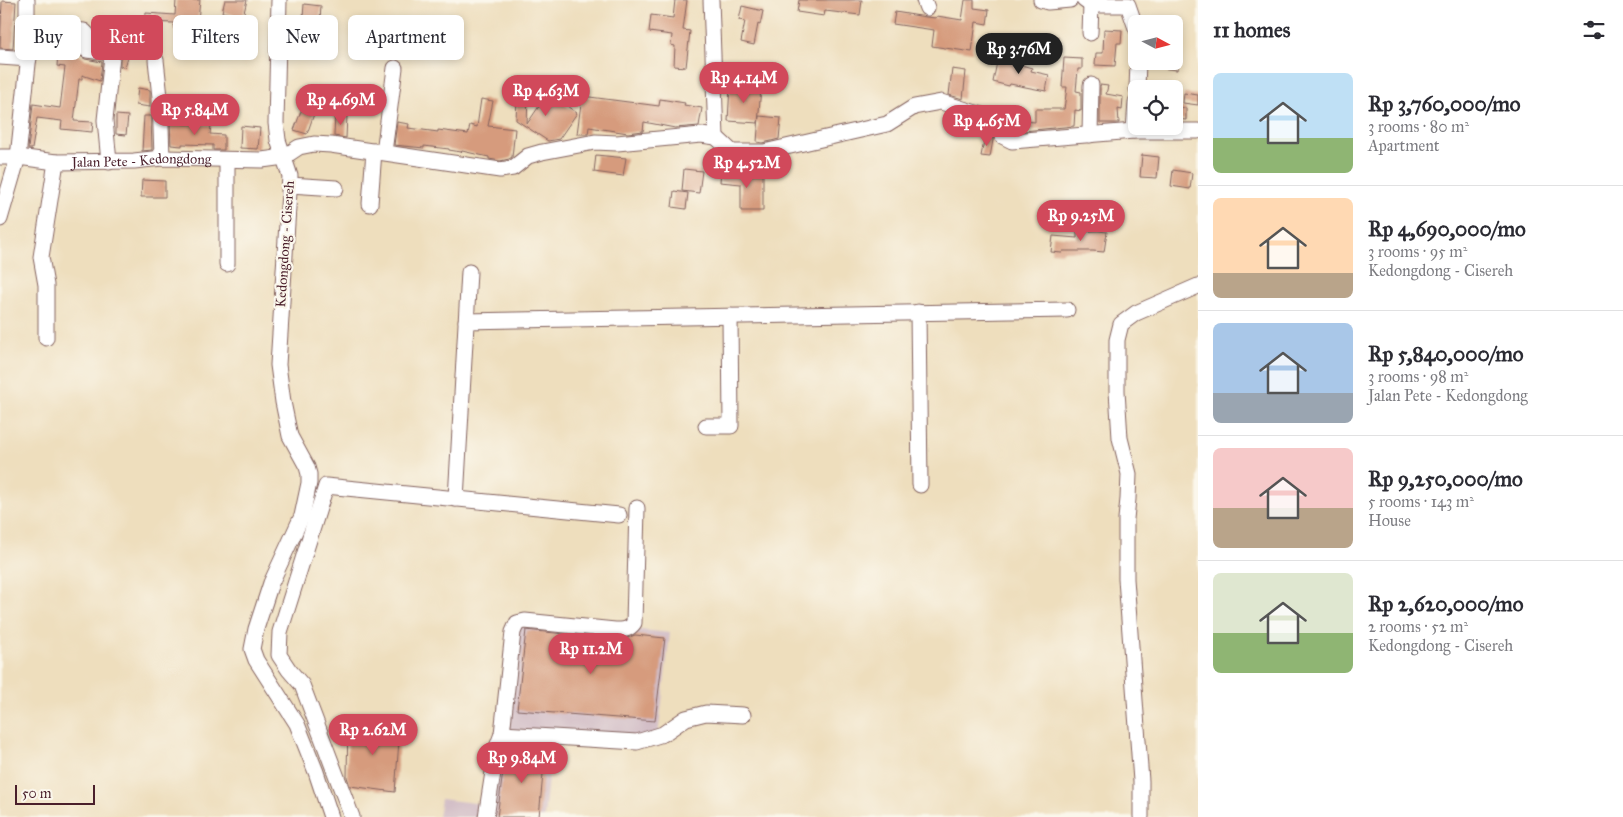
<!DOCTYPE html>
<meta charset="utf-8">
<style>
:root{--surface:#fff;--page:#f7f7f7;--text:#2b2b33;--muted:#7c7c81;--line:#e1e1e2;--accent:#d1495b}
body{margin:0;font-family:"IM FELL Great Primer",serif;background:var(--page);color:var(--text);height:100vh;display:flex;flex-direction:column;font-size:19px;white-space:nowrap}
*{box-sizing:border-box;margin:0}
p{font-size:16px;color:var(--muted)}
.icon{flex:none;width:28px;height:28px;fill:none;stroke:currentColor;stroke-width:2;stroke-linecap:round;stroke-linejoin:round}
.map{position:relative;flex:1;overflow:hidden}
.panel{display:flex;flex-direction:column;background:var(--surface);width:425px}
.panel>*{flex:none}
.top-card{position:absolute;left:15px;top:15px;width:475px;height:45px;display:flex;gap:10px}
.needle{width:32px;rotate:97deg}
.controls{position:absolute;left:1128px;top:15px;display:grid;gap:10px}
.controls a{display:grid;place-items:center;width:55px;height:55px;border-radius:8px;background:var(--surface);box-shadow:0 2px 8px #0003;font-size:25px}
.scale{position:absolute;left:15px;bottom:12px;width:80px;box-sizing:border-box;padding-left:5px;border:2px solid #4a1f2b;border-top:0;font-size:14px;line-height:18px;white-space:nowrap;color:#4a1f2b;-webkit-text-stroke:4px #fbf7ec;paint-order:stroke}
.price{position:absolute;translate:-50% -42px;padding:0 11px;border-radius:18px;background:var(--accent);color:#fff;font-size:16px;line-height:32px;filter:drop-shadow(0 1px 2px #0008)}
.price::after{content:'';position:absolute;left:50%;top:30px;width:15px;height:11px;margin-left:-8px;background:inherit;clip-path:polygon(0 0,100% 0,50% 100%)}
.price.selected{background:#222;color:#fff}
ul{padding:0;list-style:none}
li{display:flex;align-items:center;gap:15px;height:125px;padding:0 15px}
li+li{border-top:1px solid var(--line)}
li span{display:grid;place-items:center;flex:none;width:140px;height:100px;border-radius:8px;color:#555}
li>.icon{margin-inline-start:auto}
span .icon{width:60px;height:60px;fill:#fffc;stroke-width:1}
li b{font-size:21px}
h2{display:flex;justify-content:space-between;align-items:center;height:60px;padding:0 15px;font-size:21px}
.chip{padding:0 18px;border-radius:8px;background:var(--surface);box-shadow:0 2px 8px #0003;font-size:18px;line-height:45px}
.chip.selected{background:var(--accent);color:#fff}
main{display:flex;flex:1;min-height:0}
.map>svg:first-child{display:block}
.industrial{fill:#d2bdc6}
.building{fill:#d69b7d}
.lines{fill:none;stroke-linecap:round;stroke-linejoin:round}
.minor-casing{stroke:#83625e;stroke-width:17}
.minor{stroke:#fff;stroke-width:15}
.labels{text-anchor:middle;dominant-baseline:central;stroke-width:4.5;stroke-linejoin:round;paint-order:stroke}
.street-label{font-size:14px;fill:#4a1f2b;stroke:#fbf7ec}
</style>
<main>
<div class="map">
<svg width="1198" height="817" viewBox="0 0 1198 817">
<rect width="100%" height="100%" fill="#fbf7ec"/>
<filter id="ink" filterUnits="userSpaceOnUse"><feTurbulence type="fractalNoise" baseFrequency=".02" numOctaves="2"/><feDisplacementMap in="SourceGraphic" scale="10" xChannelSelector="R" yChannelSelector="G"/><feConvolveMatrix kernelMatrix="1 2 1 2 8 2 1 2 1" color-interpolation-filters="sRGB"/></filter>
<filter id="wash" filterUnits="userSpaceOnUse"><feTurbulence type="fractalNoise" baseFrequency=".0096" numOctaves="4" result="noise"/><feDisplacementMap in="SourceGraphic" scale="20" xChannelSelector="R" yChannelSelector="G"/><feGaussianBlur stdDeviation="1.12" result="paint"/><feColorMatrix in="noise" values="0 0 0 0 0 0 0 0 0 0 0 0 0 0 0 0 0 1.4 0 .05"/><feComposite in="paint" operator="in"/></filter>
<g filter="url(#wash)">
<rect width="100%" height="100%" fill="#eedebd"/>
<path class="industrial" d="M512,616L670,633L657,745L552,740L544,817H438L441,799L483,804L497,732Z"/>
<g id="blocks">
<path class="building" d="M176,0H200L197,31L174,29V23L145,22L146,13L175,15Z
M225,0H247L243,17L222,12Z
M675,0H687L683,30L690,31L686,67L674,66L675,46L671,45L672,35L649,32L651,15L673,18Z
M799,0H862L860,15L825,11L824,16L797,12Z
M965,0H974V8L989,10L987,24L976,22L972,52L932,46L934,30L893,24L895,12L926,17L936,18L937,16L962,20Z
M2,1L16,2L13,49L0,48Z
M304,4L321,6L320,20L303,18Z
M742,6L763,11L760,25L758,24L754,45L741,42L745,21L739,20Z
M1104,29L1122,30L1121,43H1117L1115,66L1095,65L1096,53H1103Z
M1046,37H1058L1054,56H1046Z
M59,40L71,41L69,54L79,55L85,59L102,62L100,81L82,75V79H79L74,121L93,122L92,132L61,129L62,121L37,118L32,149H28L33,104L60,108L65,67L57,66Z
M120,46L130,49L125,68L120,66Z
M998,57L1015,61L1014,63L1032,68L1031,71L1049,75L1046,91L1010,84L1009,86L993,82Z
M1064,58L1082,59V69H1078L1076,91L1081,92V111L1075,110L1074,126L1023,131L1024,121L1035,122V109H1064L1067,87H1062Z
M1151,61H1178L1177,70L1151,67Z
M952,69L966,71L963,99L949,95Z
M1100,85L1108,86L1106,94L1123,97L1122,110L1118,109L1119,123H1100Z
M730,86L761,88L758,123L728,121Z
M138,88L150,90V107L136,105Z
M548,93L577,113L559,139L548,141L516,120L517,97H528L527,124Z
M1184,93L1198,95V105L1183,103Z
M582,96L659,106L660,99L685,103L684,105L702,108L699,126L675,128L644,122L643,131L628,133L589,127L588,134H577Z
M481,99L493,101L488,126L515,129L512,157L509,159L500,161L489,159V157L462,151L461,152L449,150V149L424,146V148L394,145L397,122L409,124L408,128L438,132V130L468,134L470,125L477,127Z
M303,106L315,111L307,134L294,130Z
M1174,107L1186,108V120L1174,119Z
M116,115L128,116L126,135L116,134Z
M335,115L347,116L346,138L334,136Z
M144,116H151L152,150L142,151Z
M759,116L781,118L779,139L763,143L757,142Z
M170,121L183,122V124L211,125L210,134L224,135V150H213V145L182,144V146L171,145Z
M241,126L260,128L258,149L240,148Z
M985,136L993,137V140L990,157L981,156Z
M596,155L626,158L623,176L594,172Z
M1142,155L1159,157L1157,178L1140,177Z
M684,169L702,171L699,193L682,191Z
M721,169L738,170L737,175H763V211H741V184L720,182Z
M1173,170L1192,173L1190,189L1171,186Z
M142,180L165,181V197H141Z
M674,191L688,193L686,209L672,207Z
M1098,231L1107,232L1104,252L1093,251H1063L1062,253L1051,252L1053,236L1077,238V232Z
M526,630L614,639H625L635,635L665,638L655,721L517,710Z
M348,722L400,728L395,792L350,786L347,777Z
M506,749L545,752L539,817H497Z"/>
</g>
</g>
<g filter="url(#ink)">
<use href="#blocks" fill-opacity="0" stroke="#83625e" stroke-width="1"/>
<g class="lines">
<g class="minor-casing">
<g id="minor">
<path d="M27,0V26L84,31L87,34V50L111,53L112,56L105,120L109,162"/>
<path d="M279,0L276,123L278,140L290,176L278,365L283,402L290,436L307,467L309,474V483L302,516L271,583L256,629L252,649L256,660L297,724L316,772L331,817"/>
<path d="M924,0L927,8"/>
<path d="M1041,0L1048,2L1070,0"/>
<path d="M1084,0L1091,5H1128L1136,28"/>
<path d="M1090,33L1091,5"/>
<path d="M0,57L29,59"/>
<path d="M156,60L160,97L162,158"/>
<path d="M1137,89L1138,61"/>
<path d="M1134,131L1136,102"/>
<path d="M1090,135L1091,85"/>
<path d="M716,137L731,151L734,152H764L887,124L914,107L941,102L992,118L997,122L1002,136L1012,141L1134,131H1198"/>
<path d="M384,152L395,68"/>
<path id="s1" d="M0,157H18L56,162L134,161L162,158L262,160L284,157L299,147L314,144L331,145L500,170L513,168L528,156L542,152L595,142L617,143L701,135L716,137L711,0"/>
<path d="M227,160V264"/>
<path d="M290,185L336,188"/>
<path d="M370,204L374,151"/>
<path d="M0,219L18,157L32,27"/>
<path d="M918,312L920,485"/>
<path d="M466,321L1067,310"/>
<path d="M46,338V285L41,257L56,162"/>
<path d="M706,426H731L730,316"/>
<path d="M456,499L469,272"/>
<path d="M502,734L513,632L517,623L525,621L615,630C623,630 629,630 634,623L637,508"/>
<path d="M352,817L302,685L289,670L279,655L280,632L326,486L619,515"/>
<path d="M486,817L497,747L502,734L637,742L663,734L686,718L706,713L743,715"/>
<path d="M1141,817V781L1126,579V519L1128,499L1129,474L1120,438L1117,391V340L1121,324L1136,313L1198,286"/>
</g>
</g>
<use href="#minor" class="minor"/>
</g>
</g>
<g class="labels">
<g class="street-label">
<text stroke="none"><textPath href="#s1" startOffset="142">Jalan Pete - Kedongdong</textPath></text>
<text transform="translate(285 244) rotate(-86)">Kedongdong - Cisereh</text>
</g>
</g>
</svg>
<div class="controls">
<a><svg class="needle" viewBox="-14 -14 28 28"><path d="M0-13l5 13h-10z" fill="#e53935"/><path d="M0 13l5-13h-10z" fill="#7c7c81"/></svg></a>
<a><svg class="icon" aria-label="locate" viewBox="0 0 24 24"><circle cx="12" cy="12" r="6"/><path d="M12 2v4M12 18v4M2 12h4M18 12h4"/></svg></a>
</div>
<div class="scale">50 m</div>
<b class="price selected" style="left:1019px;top:75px">Rp 3.76M</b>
<b class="price" style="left:744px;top:104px">Rp 4.14M</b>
<b class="price" style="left:546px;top:117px">Rp 4.63M</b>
<b class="price" style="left:341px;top:126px">Rp 4.69M</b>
<b class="price" style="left:195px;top:136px">Rp 5.84M</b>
<b class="price" style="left:987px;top:147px">Rp 4.65M</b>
<b class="price" style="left:747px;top:189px">Rp 4.52M</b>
<b class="price" style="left:1081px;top:242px">Rp 9.25M</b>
<b class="price" style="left:591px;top:675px">Rp 11.2M</b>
<b class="price" style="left:373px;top:756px">Rp 2.62M</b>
<b class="price" style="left:522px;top:784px">Rp 9.84M</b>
<div class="top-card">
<a class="chip">Buy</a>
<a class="chip selected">Rent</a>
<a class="chip">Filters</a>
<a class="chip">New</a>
<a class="chip">Apartment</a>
</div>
</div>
<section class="panel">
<h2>11 homes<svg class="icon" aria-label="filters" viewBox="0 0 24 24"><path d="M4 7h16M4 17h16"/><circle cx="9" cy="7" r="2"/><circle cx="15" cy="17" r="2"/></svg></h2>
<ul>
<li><span style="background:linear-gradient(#bfe0f5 65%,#8fb573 0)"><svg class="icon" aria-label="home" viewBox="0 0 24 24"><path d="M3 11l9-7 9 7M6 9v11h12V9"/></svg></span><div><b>Rp 3,760,000/mo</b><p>3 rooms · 80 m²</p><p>Apartment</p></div></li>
<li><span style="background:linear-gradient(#ffd9b3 75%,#b9a48a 0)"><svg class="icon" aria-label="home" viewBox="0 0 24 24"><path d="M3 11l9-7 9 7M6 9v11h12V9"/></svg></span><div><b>Rp 4,690,000/mo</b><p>3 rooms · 95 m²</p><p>Kedongdong - Cisereh</p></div></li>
<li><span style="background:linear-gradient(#a9c7e8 70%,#9aa5b1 0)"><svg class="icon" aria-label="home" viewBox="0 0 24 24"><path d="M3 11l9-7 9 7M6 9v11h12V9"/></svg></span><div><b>Rp 5,840,000/mo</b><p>3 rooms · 98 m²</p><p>Jalan Pete - Kedongdong</p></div></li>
<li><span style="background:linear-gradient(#f6c9c9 60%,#b9a48a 0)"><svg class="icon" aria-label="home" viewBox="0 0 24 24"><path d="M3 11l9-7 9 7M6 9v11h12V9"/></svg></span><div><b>Rp 9,250,000/mo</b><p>5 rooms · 143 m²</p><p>House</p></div></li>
<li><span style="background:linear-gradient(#dfe7d0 60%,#8fb573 0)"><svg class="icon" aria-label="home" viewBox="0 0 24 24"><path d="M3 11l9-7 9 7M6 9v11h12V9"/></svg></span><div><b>Rp 2,620,000/mo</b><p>2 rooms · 52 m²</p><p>Kedongdong - Cisereh</p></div></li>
</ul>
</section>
</main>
